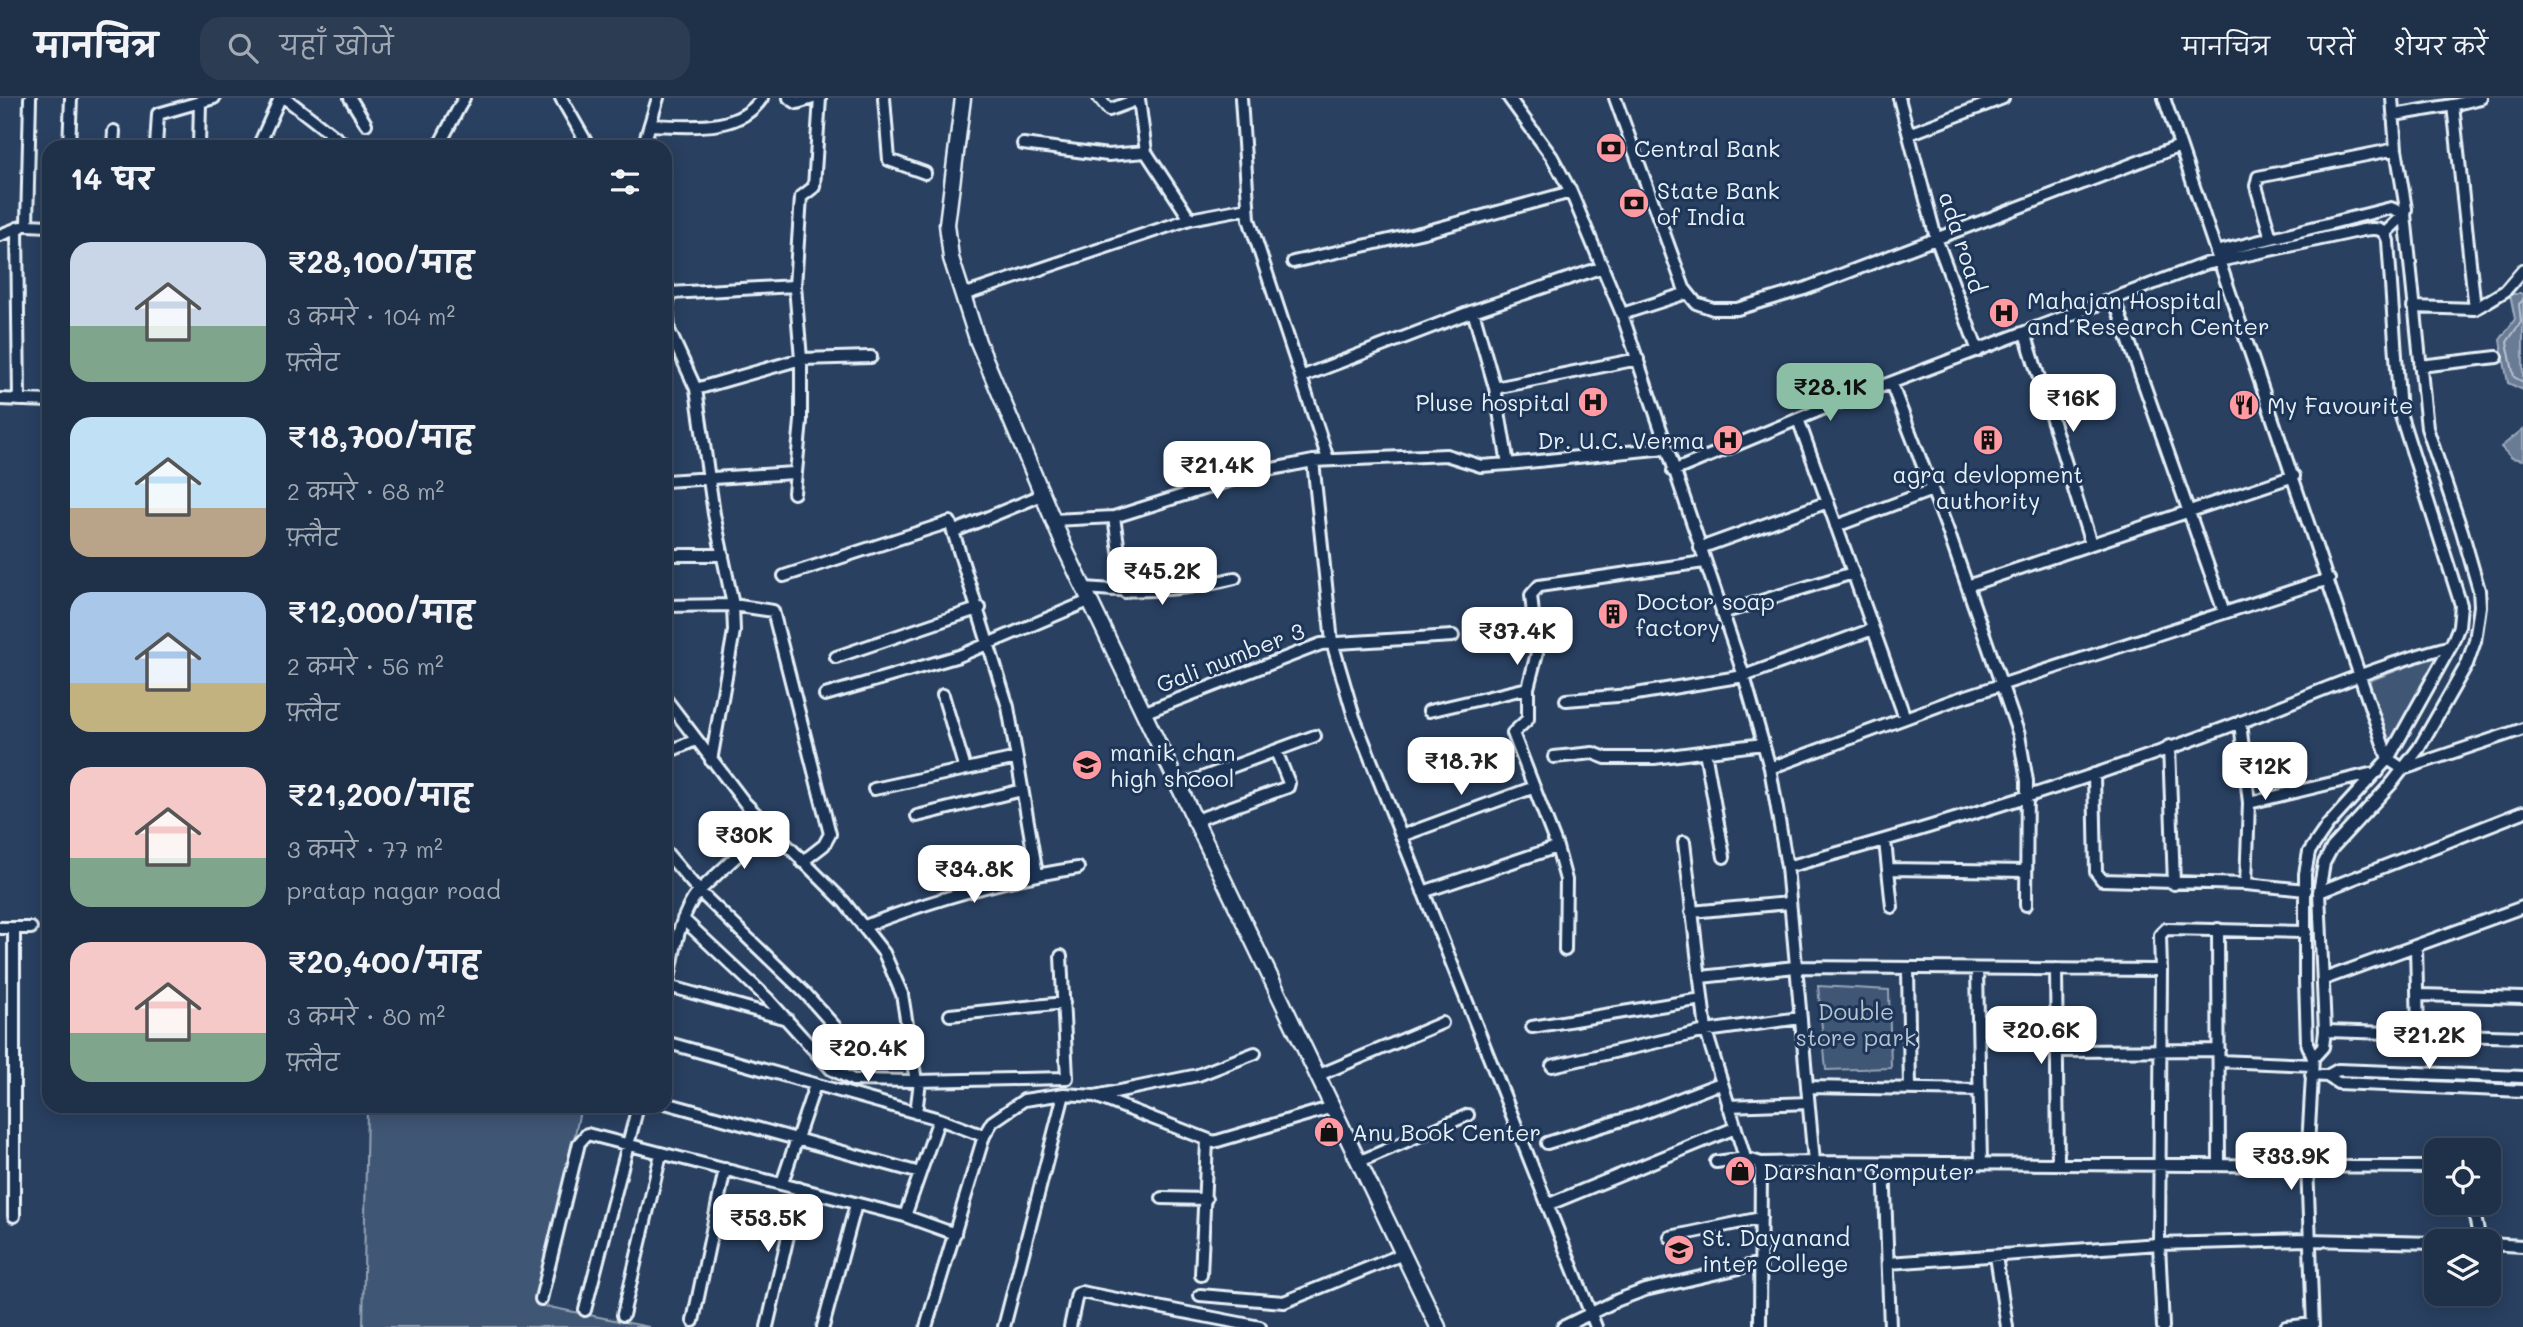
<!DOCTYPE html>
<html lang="hi">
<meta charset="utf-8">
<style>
:root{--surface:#1f3049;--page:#2c3c53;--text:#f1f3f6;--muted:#a1a9b4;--line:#3c4b61;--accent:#8abfa5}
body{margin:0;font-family:Mali,"Playpen Sans Deva",sans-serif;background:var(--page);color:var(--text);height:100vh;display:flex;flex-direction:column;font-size:26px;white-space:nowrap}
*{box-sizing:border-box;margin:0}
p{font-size:23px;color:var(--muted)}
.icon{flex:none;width:38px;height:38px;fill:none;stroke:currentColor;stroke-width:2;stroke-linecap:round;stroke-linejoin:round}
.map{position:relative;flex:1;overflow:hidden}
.panel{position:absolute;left:42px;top:42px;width:630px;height:973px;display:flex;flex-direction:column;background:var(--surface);border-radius:21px;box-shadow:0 4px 18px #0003,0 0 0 2px var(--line)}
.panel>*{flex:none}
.buttons{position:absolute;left:2424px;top:1040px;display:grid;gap:14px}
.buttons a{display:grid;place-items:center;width:77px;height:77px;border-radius:14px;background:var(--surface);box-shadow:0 4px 18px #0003,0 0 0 2px var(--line);font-size:35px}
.price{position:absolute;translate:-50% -60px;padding:0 16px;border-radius:14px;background:#fff;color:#222;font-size:23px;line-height:46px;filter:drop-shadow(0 2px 4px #0008)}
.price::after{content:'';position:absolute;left:50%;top:42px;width:21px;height:16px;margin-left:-10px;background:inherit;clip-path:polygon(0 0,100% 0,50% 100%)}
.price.current{background:var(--accent);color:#111}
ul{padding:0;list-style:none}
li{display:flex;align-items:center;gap:21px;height:175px;padding:0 28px}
li span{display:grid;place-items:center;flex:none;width:196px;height:140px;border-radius:21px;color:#555}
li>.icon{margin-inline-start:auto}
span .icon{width:84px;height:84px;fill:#fffc;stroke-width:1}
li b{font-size:30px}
h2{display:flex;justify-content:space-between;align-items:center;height:84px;padding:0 28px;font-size:30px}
header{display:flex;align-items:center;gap:42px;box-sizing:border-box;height:98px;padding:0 35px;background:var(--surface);border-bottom:2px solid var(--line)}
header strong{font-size:33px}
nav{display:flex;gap:38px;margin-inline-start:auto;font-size:24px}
.search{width:490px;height:63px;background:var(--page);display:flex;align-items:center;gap:18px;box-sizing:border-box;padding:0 24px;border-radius:21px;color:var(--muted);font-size:26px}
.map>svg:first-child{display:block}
.green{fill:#415774;stroke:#94a4b6;stroke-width:2}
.water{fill:#6b7c95;stroke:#9dabbd;stroke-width:2}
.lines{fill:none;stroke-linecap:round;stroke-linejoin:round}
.shore{stroke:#b6c2d0;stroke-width:2}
.minor-casing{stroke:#e8f1f8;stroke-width:16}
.major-casing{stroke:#e8f1f8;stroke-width:19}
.minor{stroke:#1d3557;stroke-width:10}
.major{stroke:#1d3557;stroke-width:14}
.labels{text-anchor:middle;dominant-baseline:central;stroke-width:6;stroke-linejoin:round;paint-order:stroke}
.poi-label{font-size:23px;fill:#e8f1f8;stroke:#1d3557;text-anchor:start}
.street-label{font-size:23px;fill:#e8f1f8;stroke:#1d3557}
.park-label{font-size:23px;fill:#b6c3d0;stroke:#1d3557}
</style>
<header>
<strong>मानचित्र</strong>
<div class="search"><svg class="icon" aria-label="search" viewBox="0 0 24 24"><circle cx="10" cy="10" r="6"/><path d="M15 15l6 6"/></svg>यहाँ खोजें</div>
<nav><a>मानचित्र</a><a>परतें</a><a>शेयर करें</a></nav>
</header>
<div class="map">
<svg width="2523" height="1229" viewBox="0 0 2523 1229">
<rect width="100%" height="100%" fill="#294061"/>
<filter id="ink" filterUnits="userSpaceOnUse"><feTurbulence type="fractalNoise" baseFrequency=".0143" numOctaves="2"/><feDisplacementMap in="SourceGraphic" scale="14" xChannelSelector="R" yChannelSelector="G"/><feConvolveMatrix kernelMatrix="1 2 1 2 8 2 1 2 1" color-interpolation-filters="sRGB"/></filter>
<g filter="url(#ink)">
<path class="green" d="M2440,556L2389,651L2369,583Z
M1818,888L1889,892L1891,970L1826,972Z
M367,1008H581L539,1207L649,1229H363Z"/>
<path class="water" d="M2510,196H2523V292L2508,285L2500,242L2515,221Z
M2523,331V362L2512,360L2501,349Z"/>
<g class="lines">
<path class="shore" d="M2523,202L2519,206L2521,224L2507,244L2514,279L2523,284"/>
<g class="minor-casing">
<path id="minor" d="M30,0L27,127L49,128
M285,0L348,49
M350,0L366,26
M561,0L589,49
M789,0L797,5L813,0
M884,0L889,62L925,75
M1099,0L1109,12L1139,1L1146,54L1190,121
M1241,0L1249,121L1328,361
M1509,0L1552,59L1571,94L1622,216L1744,578L1770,670L1787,769L1814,1064L2436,1069
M1615,0L1684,190L1696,205L1713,211H1737L1804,191L2180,48
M1899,0L1936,140L1978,253
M2164,0L2388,661L2403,671L2523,631
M2453,7L2481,0
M2394,17L2453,7L2475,211L2413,209
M650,27C686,28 738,36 762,0
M1909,36L2003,0
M1023,46L1108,57L1146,54
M69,49L71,0
M113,49L114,33
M156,49L158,16L214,0
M199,49L200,3
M258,49L280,0
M438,49L464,0
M643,49L658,0
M17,130L19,302
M2385,135L2405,116L2406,111L2396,51L2392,0
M0,137L21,129
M2271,140L2256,88L2258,79L2396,51
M2216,154L2391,110L2405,116L2427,330L2462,433L2479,492L2480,508L2475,543L2467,566L2419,650L2392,685L2332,750L2324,765L2319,794L2325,933L2323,949L2313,960
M1293,164L1424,134L1571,94
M665,182L670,195L667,210L669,232L696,291L714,416L733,507L734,533L711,663
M670,195L795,188
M963,197L1190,121L1248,110
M2114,201L2224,514
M2475,211L2505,193L2523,172
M1473,213L1495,290L1508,366L1666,350
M1622,216L1687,195
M2025,235L2091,446
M2420,268L2497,259
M1301,279L1473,213L1603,169
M1891,285L1947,430L2019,637L2027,683L2026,807
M1495,290L1638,261
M696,291L801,261L871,259
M0,301L49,303
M1798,321L1905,620
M1313,363L1332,544L1354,619L1596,1229
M1673,373L1832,307L2205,166L2363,132C2375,130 2384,129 2388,143L2400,315L2461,507L2459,528L2451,548L2388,661L2327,728L2309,754L2305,776V882L2307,945L2313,960
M665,383L794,375
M794,395L801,323V261L795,188L801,99L814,89L820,0
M1114,419L1257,374L1313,363L1446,357L1481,368L1508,366
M1053,422L1114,419L1125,494
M1836,428L1932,392
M955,433L1042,397
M1700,450L1828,404
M665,457H723
M784,478L950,424L1008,609L1037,776
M1967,488L2294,378
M1085,490C1137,495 1185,493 1235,480
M665,508L733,507L773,513L830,736L824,747L802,764
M1722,515L1853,475
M836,559L980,510
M825,597L959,558L1091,502
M943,597L965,671
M665,600L745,705L844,804L884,855L902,896L916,983L1067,980L1061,858
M1566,602L1630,597L1744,578L1873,531
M1429,613L1528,590
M1143,615L1321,546L1453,538
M2240,624L2249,705L2246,786
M2169,648L2174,786
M1705,653L1724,759
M665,655L696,642
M1554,659L1593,655L1606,660H1654L1763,646
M1770,670L1954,602L2329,481
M2094,676L2096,774L2102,782L2246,786L2306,792
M1177,689L1315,638
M874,691L1017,660
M2249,705L2378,674
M917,718L1022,692
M1193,723L1288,689L1289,685L1276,653
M767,730L699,793L806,896L846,941
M1401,738L1532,690
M1885,743L1892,809
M1684,744L1706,933L1745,1060
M665,753L699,793C675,822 673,867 665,902
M1787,769C1940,728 2093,680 2241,624C2311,597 2378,567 2451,548
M1888,771L2026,773
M1423,794L1557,749
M2319,794L2523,714
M1691,814L1789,805
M683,821L768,901L831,971L853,982L916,983
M865,828C935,801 1003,781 1078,770
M0,830H31
M14,830V1118
M2218,831L2219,1067
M2416,848L2418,934
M1565,852L1566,782L1557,749L1513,635L1528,621V590L1537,555L1531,497L1539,488L1704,464
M1908,871L1910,991
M2056,871L2058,1065
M1977,872L1981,1064
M2161,872L2160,837L2166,831L2306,834
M1701,879L1795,869L2161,872L2159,1146L1888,1165
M2324,881L2523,809
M668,888L787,921
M2420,897L2523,900
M950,917L1064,905
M1532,929L1702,901
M2325,933L2523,939
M665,944L939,1021L905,1118
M2057,953L2219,952
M2219,963L2312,967
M1552,968L1706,933L1800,920
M1319,977L1442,925
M2311,977L2327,978L2338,985L2523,993
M2327,978L2338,972L2523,979
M1807,989L1980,992
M1095,998L1198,977L1255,955
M665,1005L920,1075
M1728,1008L1808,1005
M916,1015L920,983
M939,1021L984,1038
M1547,1045L1635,1018L1721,985
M1358,1064L1468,1017
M1716,1064L1745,1060L1761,1065L1814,1064
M1884,1065L1890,1229
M782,1085L815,987
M1162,1100L1206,1101
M2472,1104L2480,1143
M1547,1107L1735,1030
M1670,1139L1761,1120
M2488,1146L2523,1148
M1996,1158L2007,1229
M1201,1177L1207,1043
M1200,1197L1284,1204L1403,1156
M541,1201L579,1045L587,1036L905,1118L955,1136
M585,1212L638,1008
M623,1217L661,1056
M693,1223L725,1071
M767,1229L799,1090
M823,1229L856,1106
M926,1229L984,1038L992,1024L1024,1002L1064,996L1095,998L1214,1044L1333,1009
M1004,1229L1064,996
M1070,1229L1077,1196L1081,1194L1260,1229
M1563,1229L1618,1202L1645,1192L1761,1165
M1760,1229L1761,1065
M2163,1229L2159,1146L2308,1142L2436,1145
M2286,1229L2313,1226
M2313,1229L2307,1066L2313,960"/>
</g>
<g class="major-casing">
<path id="major" d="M963,0L947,126L951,160L978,244L1067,455L1438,1229"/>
</g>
<use href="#minor" class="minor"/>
<use href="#major" class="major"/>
</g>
</g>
<defs>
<g id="bank-disc" transform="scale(1.575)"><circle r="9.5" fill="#ff9aa2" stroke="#1d3557"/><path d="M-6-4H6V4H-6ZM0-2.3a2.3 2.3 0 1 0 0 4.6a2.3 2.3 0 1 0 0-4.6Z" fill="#111"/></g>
<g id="hospital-disc" transform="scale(1.575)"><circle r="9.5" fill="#ff9aa2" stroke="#1d3557"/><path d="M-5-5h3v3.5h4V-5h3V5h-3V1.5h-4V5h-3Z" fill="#111"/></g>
<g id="restaurant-disc" transform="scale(1.575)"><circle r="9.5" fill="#ff9aa2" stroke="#1d3557"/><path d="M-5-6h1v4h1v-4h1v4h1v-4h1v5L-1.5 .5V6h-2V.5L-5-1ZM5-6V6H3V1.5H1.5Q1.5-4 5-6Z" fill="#111"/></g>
<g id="building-disc" transform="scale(1.575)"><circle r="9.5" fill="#ff9aa2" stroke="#1d3557"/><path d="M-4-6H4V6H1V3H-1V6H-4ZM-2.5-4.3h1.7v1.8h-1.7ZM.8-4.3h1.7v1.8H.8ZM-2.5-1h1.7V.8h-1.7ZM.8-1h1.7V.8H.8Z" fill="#111"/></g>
<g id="school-disc" transform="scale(1.575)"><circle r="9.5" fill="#ff9aa2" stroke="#1d3557"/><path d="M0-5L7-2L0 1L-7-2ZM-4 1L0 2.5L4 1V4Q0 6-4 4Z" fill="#111"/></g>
<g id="shop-disc" transform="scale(1.575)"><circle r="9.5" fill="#ff9aa2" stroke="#1d3557"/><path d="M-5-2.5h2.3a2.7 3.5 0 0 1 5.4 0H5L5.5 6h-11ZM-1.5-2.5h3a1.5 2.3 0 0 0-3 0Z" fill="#111"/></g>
<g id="university-disc" transform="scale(1.575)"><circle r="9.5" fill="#ff9aa2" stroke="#1d3557"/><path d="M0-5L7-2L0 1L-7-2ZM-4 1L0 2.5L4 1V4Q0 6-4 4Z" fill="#111"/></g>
</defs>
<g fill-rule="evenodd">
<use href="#bank-disc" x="1611" y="50"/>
<use href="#bank-disc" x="1634" y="105"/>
<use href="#hospital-disc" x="2004" y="215"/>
<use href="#hospital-disc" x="1593" y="304"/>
<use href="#restaurant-disc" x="2244" y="307"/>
<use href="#hospital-disc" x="1728" y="342"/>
<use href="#building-disc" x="1988" y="342"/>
<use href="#building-disc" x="1613" y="516"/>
<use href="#school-disc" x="1087" y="667"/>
<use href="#shop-disc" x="1329" y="1034"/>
<use href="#shop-disc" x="1740" y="1073"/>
<use href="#university-disc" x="1679" y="1152"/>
</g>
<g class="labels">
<g class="poi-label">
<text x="1634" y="50">Central Bank</text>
<text x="1657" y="92">State Bank<tspan x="1657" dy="26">of India</tspan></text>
<text x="2027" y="202">Mahajan Hospital<tspan x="2027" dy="26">and Research Center</tspan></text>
<text x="1570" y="304" text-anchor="end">Pluse hospital</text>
<text x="2267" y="307">My Favourite</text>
<text x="1705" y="342" text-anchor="end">Dr. U.C. Verma</text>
<text x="1988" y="376" text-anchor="middle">agra devlopment<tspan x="1988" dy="26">authority</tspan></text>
<text x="1636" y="503">Doctor soap<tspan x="1636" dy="26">factory</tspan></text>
<text x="1110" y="654">manik chan<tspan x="1110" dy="26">high shcool</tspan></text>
<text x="1352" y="1034">Anu Book Center</text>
<text x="1763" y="1073">Darshan Computer</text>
<text x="1702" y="1139">St. Dayanand<tspan x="1702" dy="26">inter College</tspan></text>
</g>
<g class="street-label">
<text transform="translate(1963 144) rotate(72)">ada road</text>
<text transform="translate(1230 559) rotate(-21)">Gali number 3</text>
</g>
<g class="park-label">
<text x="1856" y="913">Double<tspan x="1856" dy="26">store park</tspan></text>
</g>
</g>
</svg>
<div class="buttons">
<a><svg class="icon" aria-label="locate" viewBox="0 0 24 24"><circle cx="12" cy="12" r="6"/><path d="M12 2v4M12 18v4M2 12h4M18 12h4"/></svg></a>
<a><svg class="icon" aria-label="layers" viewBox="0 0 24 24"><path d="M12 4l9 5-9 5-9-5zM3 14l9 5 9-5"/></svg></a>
</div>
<b class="price current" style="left:1830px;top:325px">₹28.1K</b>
<b class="price" style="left:2073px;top:336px">₹16K</b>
<b class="price" style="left:1217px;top:403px">₹21.4K</b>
<b class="price" style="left:1162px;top:509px">₹45.2K</b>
<b class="price" style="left:1517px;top:569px">₹37.4K</b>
<b class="price" style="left:1461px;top:699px">₹18.7K</b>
<b class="price" style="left:2265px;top:704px">₹12K</b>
<b class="price" style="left:744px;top:773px">₹30K</b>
<b class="price" style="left:974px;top:807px">₹34.8K</b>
<b class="price" style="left:2041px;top:968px">₹20.6K</b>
<b class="price" style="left:2429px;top:973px">₹21.2K</b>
<b class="price" style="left:868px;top:986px">₹20.4K</b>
<b class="price" style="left:2291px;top:1094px">₹33.9K</b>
<b class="price" style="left:768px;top:1156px">₹53.5K</b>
<section class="panel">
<h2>14 घर<svg class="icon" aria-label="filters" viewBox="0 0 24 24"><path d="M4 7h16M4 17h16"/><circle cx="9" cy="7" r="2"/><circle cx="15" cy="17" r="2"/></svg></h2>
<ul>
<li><span style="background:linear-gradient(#c9d6e8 60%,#7fa58c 0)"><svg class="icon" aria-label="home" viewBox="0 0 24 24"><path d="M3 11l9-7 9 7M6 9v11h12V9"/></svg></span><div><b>₹28,100/माह</b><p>3 कमरे · 104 m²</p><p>फ़्लैट</p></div></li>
<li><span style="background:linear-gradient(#bfe0f5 65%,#b9a48a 0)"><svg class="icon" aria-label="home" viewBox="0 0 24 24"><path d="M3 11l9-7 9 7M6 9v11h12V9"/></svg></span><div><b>₹18,700/माह</b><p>2 कमरे · 68 m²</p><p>फ़्लैट</p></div></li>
<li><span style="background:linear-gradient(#a9c7e8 65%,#c2b280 0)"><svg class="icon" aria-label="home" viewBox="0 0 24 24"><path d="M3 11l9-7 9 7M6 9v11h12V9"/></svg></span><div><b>₹12,000/माह</b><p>2 कमरे · 56 m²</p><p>फ़्लैट</p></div></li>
<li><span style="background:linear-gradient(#f6c9c9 65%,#7fa58c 0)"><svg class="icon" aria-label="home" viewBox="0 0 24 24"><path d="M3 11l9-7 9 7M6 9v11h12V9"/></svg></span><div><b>₹21,200/माह</b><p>3 कमरे · 77 m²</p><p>pratap nagar road</p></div></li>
<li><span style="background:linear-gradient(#f6c9c9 65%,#7fa58c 0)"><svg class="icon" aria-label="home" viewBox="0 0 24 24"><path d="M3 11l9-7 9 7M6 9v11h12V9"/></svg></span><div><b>₹20,400/माह</b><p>3 कमरे · 80 m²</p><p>फ़्लैट</p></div></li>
</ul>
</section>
</div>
